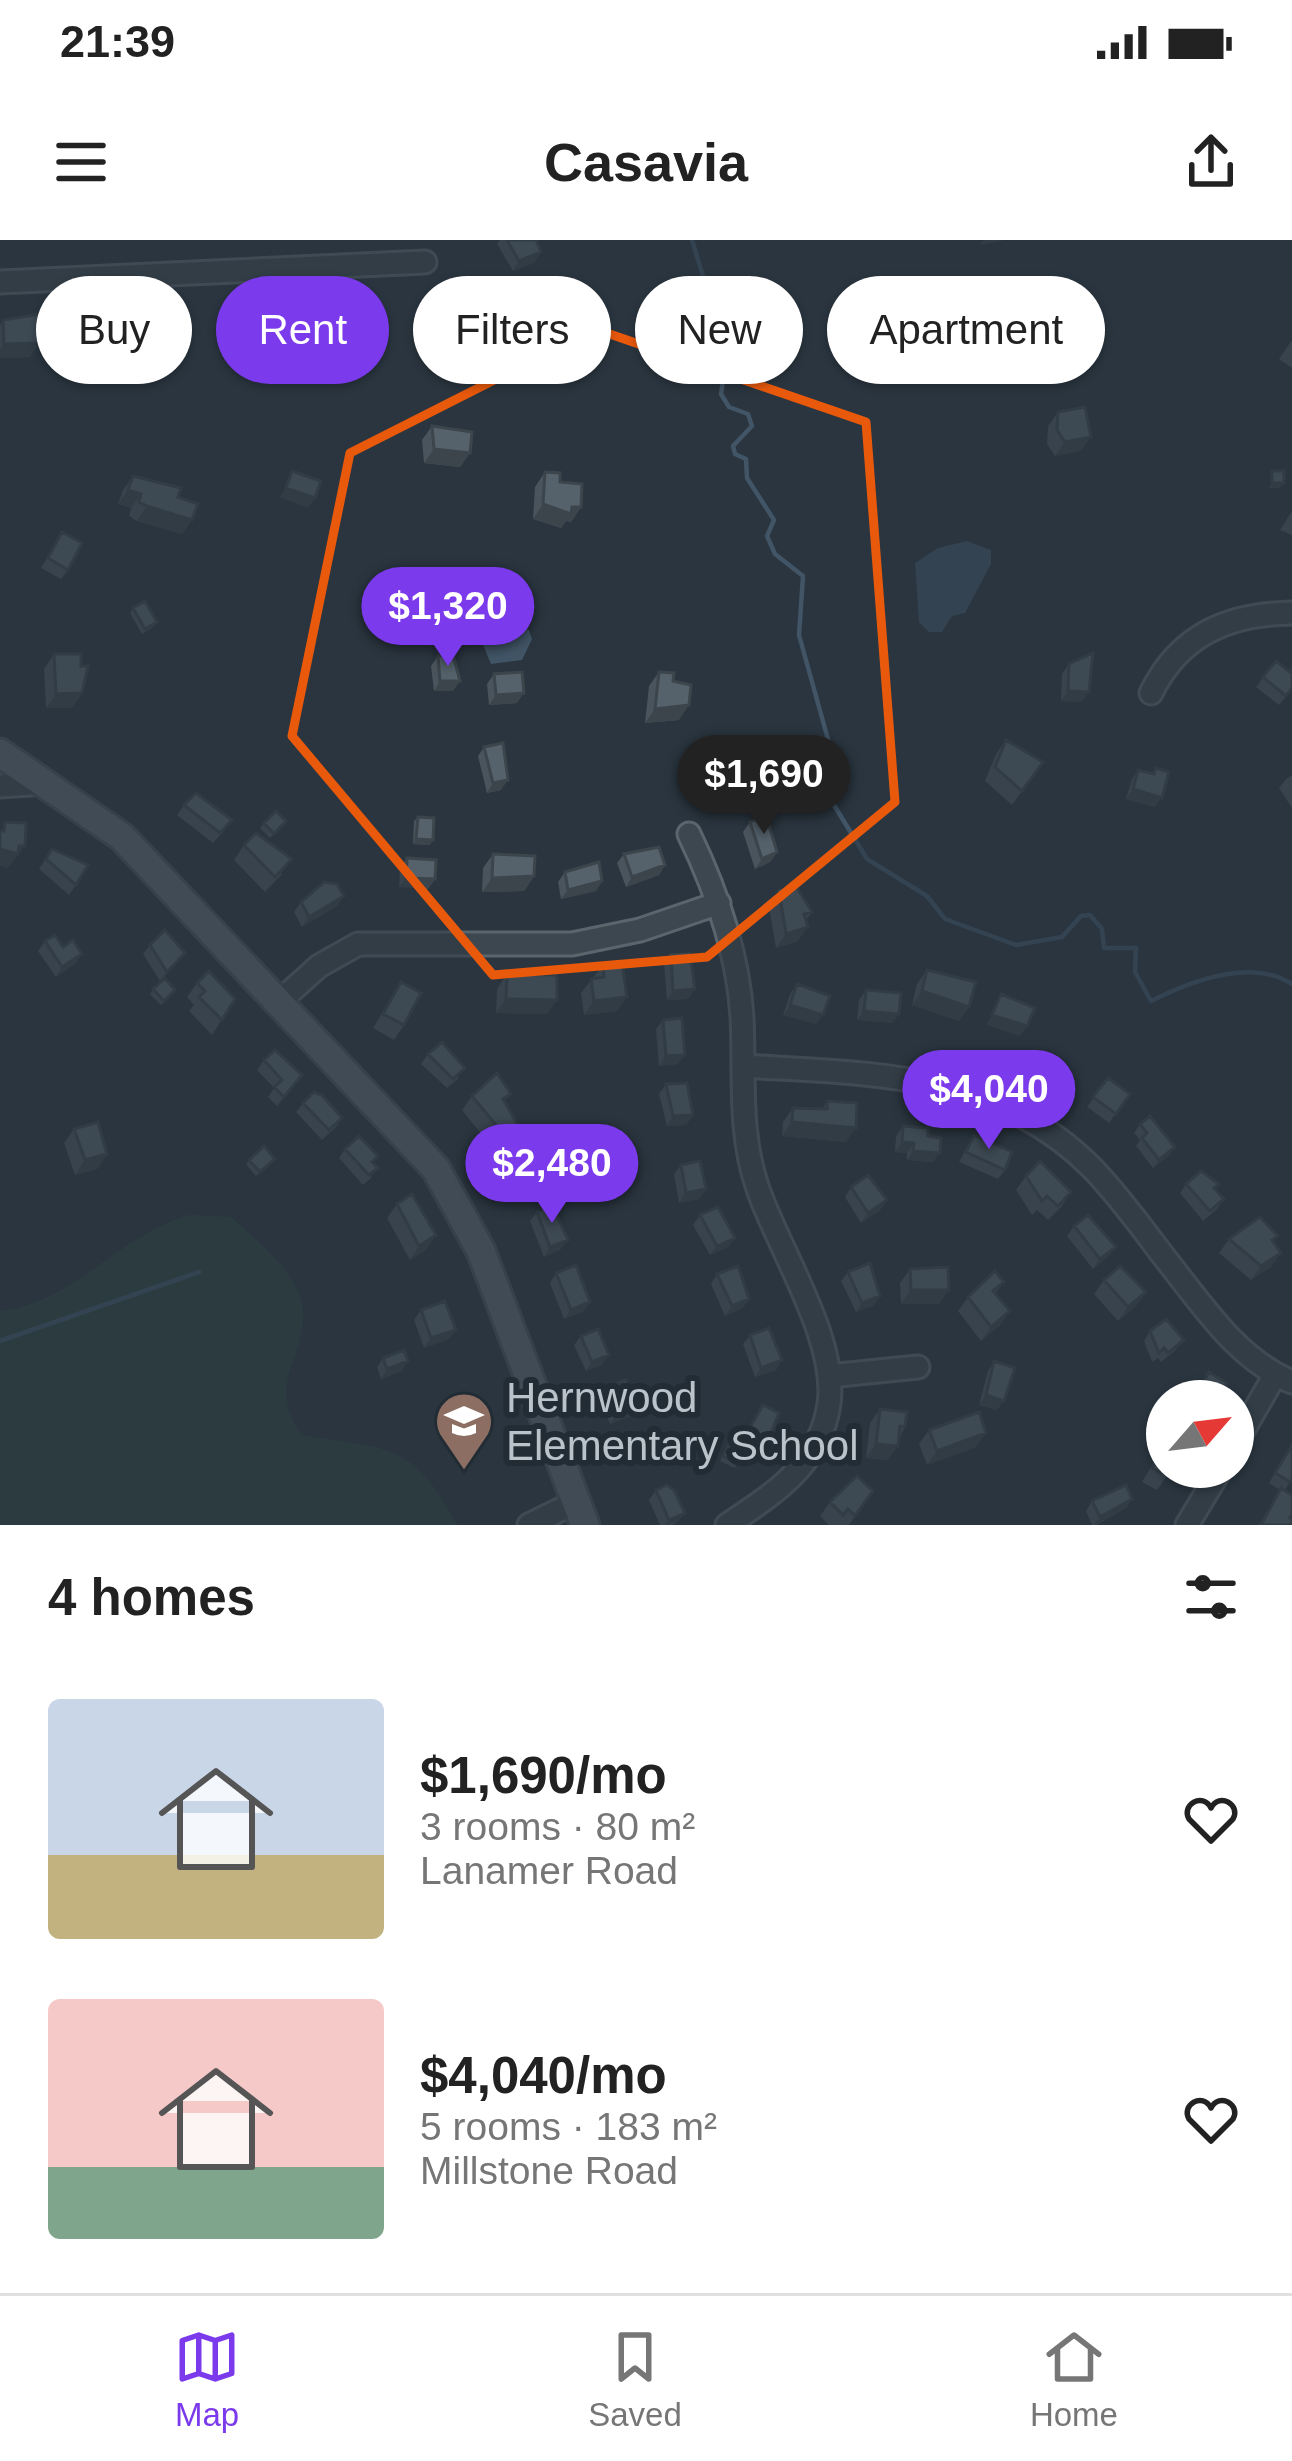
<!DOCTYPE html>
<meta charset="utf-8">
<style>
:root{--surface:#fff;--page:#f2f2f2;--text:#222;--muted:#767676;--line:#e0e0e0;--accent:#7c3aed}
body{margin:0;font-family:Helvetica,sans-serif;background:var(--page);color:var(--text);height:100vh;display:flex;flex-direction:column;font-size:45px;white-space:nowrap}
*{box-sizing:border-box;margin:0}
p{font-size:39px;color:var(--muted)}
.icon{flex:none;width:66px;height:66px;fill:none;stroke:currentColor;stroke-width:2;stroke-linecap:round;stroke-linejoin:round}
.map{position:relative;height:1285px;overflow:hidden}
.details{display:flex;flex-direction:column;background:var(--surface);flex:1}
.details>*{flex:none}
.guide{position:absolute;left:36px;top:36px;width:1221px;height:108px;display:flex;gap:24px}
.needle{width:78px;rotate:62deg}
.tools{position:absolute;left:1146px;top:1140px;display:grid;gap:24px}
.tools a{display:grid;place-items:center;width:108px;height:108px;border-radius:50%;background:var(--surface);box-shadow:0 3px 9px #0004;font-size:60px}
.price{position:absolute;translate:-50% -102px;padding:0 27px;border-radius:42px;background:var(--accent);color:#fff;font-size:39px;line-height:78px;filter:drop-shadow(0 3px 6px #0008)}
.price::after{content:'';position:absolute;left:50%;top:72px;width:36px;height:27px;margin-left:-18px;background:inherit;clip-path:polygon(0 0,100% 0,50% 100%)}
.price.current{background:#222;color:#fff}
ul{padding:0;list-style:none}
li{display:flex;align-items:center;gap:36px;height:300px;padding:0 48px}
li span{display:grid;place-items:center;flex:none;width:336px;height:240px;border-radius:12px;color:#555}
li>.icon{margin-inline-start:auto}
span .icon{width:144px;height:144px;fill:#fffc;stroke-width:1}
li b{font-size:51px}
h2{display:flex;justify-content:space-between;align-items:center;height:144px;padding:0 48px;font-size:51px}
.pill{padding:0 42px;border-radius:54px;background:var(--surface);box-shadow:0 3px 9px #0004;font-size:42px;line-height:108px}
.pill.current{background:var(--accent);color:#fff}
.status{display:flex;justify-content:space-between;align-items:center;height:84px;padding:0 60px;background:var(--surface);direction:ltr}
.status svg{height:33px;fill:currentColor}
header{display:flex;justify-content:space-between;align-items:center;height:156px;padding:0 48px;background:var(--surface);font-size:54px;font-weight:600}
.dock{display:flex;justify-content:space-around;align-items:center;height:168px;border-top:3px solid var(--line);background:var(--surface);font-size:33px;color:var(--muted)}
.dock a{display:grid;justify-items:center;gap:6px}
.dock .current{color:var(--accent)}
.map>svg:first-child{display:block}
.green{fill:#2f4442}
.water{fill:#415566}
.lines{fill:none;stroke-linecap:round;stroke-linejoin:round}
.stream{stroke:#415566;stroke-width:4.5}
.minor-casing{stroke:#5b656d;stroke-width:27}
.major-casing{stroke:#475059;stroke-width:33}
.minor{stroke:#3d474f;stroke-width:21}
.major{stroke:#5c666f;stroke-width:27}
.wall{fill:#49545d}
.shaded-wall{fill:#3c454c}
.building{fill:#55626c;stroke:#3c454c;stroke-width:3}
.marked{fill:none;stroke:#e8590c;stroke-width:9;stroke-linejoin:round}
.labels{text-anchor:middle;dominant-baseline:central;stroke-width:12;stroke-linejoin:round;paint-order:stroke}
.poi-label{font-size:42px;fill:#bac2ca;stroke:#222c35;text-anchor:start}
</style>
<div class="status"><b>21:39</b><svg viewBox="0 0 49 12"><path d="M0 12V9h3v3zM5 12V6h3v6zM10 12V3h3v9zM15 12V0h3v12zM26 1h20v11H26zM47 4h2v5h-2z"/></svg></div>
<header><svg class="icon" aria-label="menu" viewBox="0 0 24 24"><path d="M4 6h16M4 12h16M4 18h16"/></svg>Casavia<svg class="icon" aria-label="share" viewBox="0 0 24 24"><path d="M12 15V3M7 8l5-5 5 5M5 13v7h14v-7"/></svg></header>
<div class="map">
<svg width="1292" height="1285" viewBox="0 0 1292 1285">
<rect width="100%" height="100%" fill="#2a353f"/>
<path class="green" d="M189,975L231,977C258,1002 304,1036 303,1076C302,1125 267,1143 301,1195C387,1209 413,1201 457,1285H0V1071C74,1063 118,995 189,975Z"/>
<path class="water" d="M967,301L991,310V324L965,373L952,376L942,392H929L919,382L915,323L938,308Z
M508,384L529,390L532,399L522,420L491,424L483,405L498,386Z"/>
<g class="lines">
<path class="stream" d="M692,0L727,115L721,154L729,167L748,174L752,186L733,206L735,214L746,219L747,238L774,280L767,296L775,314L803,336L799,395L829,503L842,527L826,552L867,619L927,656L945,679L1016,705L1062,697L1081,676L1090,675L1102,689L1104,708H1136L1135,732L1151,761C1189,742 1250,717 1292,744
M0,1101L199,1032"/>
<g class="minor-casing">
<path id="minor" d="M0,42L425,22
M1151,453C1180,394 1229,374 1292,373
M0,546L46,543
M689,594C717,652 738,712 742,777C745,835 738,892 758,949C779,1010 838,1100 829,1164C820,1225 775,1253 727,1285
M280,761L319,726L358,704H572L640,690L719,663
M743,826C870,834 997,831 1093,929C1121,958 1144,991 1168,1022C1203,1066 1238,1120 1292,1142
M829,1136L918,1127
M1233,1208L1275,1135
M529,1285L576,1262
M1187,1285L1222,1227"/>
</g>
<g class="major-casing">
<path id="major" d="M0,513L122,597L436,929L481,1011L585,1285"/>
</g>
<use href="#minor" class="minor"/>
<use href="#major" class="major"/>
</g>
<path class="wall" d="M500,0H536L535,22L513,31L497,4Z
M309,61L341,105L322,106L315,115L303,116L299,75Z
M1020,73L1050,102L1044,112L1019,117L1013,83Z
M3,80L30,117L0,118V85Z
M1292,100V128L1279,119Z
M1058,172L1081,211L1055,216L1047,204L1048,186Z
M432,186L470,213L460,227L424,223L422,200Z
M545,232L560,242L581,267L571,282L566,281L561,288L533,279L535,247Z
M133,236L178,257L192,280L182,294L137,281L129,276L131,268L118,264L123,250Z
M1292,271V295L1280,290Z
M62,292L68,330L61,339L41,328Z
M133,368L157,382L153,387L142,394L130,373Z
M54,414L82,453L72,468H46L44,429Z
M438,416L453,451H434L431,426Z
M1276,421L1292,450L1279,465L1256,447Z
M1069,424L1082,462L1061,461L1062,434Z
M659,432L673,441L679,480L645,483L649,446Z
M494,434L517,463L489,465L487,444Z
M1006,500L1043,522L1012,565L985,541L996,514Z
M484,507L501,550L487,553L478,516Z
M1156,528L1155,567L1126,559L1132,539L1138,530L1152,533Z
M1292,535V568L1279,548L1286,539Z
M184,565L225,590L213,603L177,575Z
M418,577L430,605L413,604L414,581Z
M750,582L777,612L770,622L755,629L743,592Z
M264,583L283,586L270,598L260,588Z
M244,605L282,634L265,652L234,620Z
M52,609L76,645L69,655L39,629Z
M493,614L534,636L524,651L482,652L483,628Z
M624,614L665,625L659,635L626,647L617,623Z
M407,618L435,639L428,649L399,647L400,628Z
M565,632L602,641L596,651L561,659L558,642Z
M779,651L812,672L806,680L798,701L776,708L769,666Z
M344,656L337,666L302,687L294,672L301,662Z
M45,701L76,723L56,737L38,711Z
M150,705L185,713L160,741L143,714Z
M671,715L695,749L688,759L667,760L664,724Z
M603,725L627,757L617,771L584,775L581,753Z
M927,730L969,767L959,781L912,765L917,744Z
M507,734L547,774L496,773L497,749Z
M401,742L404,785L394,800L373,788Z
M197,743L235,759L212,795L189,771L194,765L187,757Z
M797,744L823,775L816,784L783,775L790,754Z
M153,749L172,755L161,765L150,754Z
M866,750L893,783L857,780L859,760Z
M663,780L678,824L659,826L656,789Z
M428,814L459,838L447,848L421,824Z
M264,820L302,835L277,866L268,857L274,848L257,830Z
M1108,838L1130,854L1109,883L1087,867Z
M666,844L693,875L686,885L667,886L659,854Z
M472,856L505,862L509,901L495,911L462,870Z
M827,861L846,902L782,896L783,882L793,868L822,869Z
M303,863L342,878L336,887L322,900L296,872Z
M1140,884L1169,916L1153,928L1136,906L1140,900L1134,893Z
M903,886L928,896L933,922L907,920V913L895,912L896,896Z
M74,889L107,914L97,929L75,935L64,903Z
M974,895L1005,930L998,939L959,922Z
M345,909L373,923L371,938L363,945L339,918Z
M512,917L540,939L533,948L520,956L505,926Z
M249,920L271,923L256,936L246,924Z
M681,925L706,949L699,959L679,963L674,934Z
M1026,936L1071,952L1061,967L1048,980L1037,970L1032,975L1016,950Z
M1186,944H1219L1215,949L1224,959L1217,969L1203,981L1180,953Z
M851,947L887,960L880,970L861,983L845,957Z
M397,964L426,1010L410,1020L387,978Z
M537,972L561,1009L544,1017L530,981Z
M700,975L735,998L728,1007L710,1015L693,985Z
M1074,986L1116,1007L1109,1016L1093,1029L1067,996Z
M1229,999L1273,1002L1271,1027L1251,1040L1219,1013Z
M910,1029L939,1064H901L900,1043Z
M848,1032L874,1065L856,1072L841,1041Z
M556,1033L584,1071L564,1079L550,1043Z
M717,1034L743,1068L725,1076L711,1044Z
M1104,1040L1146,1052L1136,1066L1118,1081L1094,1054Z
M1004,1042L995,1054L1010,1071L1000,1085L981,1101L958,1071L968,1057Z
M421,1070L449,1099L424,1108L414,1080Z
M1150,1091L1177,1109L1161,1122L1158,1118L1152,1122L1144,1101Z
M750,1095L782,1120L776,1130L755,1137L743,1104Z
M581,1096L602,1125L586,1131L574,1105Z
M383,1118L402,1131L381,1139L377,1127Z
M994,1121L997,1170L979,1165L988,1131Z
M607,1147L637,1167L630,1176L610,1184L600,1157Z
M763,1165L766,1206L759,1216L745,1209L735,1228L720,1221L731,1200L739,1204Z
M880,1169L905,1187L888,1220L866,1218L870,1183Z
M441,1179L463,1182V1206L451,1211L446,1195L438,1197L434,1188Z
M929,1190L976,1207L927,1225L919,1204Z
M1167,1200V1227H1173L1157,1250L1142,1242Z
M1292,1203V1239L1285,1250L1292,1285H1259L1280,1250L1269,1243Z
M656,1250L678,1282L672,1285H660L649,1260Z
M873,1251L849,1285H829L820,1276L830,1262Z
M1132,1259L1126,1268L1096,1285H1092L1086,1271L1092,1261Z"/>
<path class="shaded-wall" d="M983,0H1005L980,5Z
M541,12L535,22L513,31L519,21Z
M351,91L341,105L322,106L315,115L303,116L313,102L325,92Z
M1050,102L1044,112L1019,117L1025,107Z
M40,103L30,117L0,118V110L4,104Z
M1091,197L1081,211L1055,216L1065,202Z
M434,209L470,213L460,227L424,223Z
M1272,243H1284L1280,248H1268Z
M286,248L315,258L308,268L279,257Z
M128,250L141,254L131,268L118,264Z
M543,264L572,267H581L571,282L566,281L561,288L533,279Z
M147,266L192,280L182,294L137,281Z
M440,441H460L453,451H434Z
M1068,451L1089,452L1082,462L1061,461Z
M82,453L72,468H46L56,454Z
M524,453L517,463L489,465L496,455Z
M689,465L679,480L645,483L655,469Z
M508,540L501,550L487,553L493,543Z
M1133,549L1162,558L1155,567L1126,559Z
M416,599L433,600L430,605L413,604Z
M19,606H25L8,628L0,626V609Z
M777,612L770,622L755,629L762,619Z
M665,625L659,635L626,647L632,637Z
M534,636L524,651L482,652L492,638Z
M406,638L435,639L428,649L399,647Z
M602,641L596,651L561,659L568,650Z
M344,656L337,666L302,687L309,677Z
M808,687L798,701L776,708L786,694Z
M82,714L76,723L56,737L62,727Z
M695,749L688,759L667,760L673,751Z
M922,751L969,767L959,781L912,765Z
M627,757L617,771L584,775L594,761Z
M506,759L557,760L547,774L496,773Z
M790,765L823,775L816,784L783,775Z
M864,771L899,774L893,783L857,780Z
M992,775L1027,786L1020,796L986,785Z
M685,815L678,824L659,826L666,816Z
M693,875L686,885L667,886L673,876Z
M792,882L856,888L846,902L782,896Z
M519,887L509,901L495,911L505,896Z
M902,902L914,903L907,913L895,912Z
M1175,907L1169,916L1153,928L1159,920Z
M913,911L940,913L933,922L907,920Z
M107,914L97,929L75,935L85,920Z
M540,939L533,948L520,956L526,946Z
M706,949L699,959L679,963L686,953Z
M887,960L880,970L861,983L868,973Z
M436,995L426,1010L410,1020L419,1006Z
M735,998L728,1007L710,1015L717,1006Z
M568,1000L561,1009L544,1017L550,1007Z
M1116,1007L1109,1016L1093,1029L1100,1019Z
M1281,1013L1271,1027L1251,1040L1261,1026Z
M911,1050H949L939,1064H901Z
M1146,1052L1136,1066L1118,1081L1128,1067Z
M880,1056L874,1065L856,1072L862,1063Z
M749,1059L743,1068L725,1076L732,1066Z
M590,1062L584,1071L564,1079L571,1070Z
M1010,1071L1000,1085L981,1101L991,1087Z
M456,1090L449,1099L424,1108L431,1098Z
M609,1115L602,1125L586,1131L592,1122Z
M782,1120L776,1130L755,1137L761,1128Z
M408,1121L402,1131L381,1139L387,1129Z
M986,1155L1004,1161L997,1170L979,1165Z
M637,1167L630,1176L610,1184L617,1174Z
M986,1193L976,1207L927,1225L937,1211Z
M469,1197L463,1206L451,1211L457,1202Z
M876,1204L898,1206L888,1220L866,1218Z
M1132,1259L1126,1268L1094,1285L1100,1277Z
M685,1273L678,1282L665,1285L669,1280Z"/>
<path class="building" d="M507,0H536L541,12L519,21Z
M324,60L350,68L351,91L325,92V101L313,102L309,61Z
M1040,69L1050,102L1025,107L1020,73Z
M40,74V103L4,104L3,80Z
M1085,167L1091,197L1065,202L1057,190L1058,172Z
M432,186L472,192L470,213L434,209Z
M292,231L321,241L315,258L286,248Z
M1272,231H1284V243H1272Z
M545,232L560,233V242L582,244L581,267H572L571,274L543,264Z
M133,236L181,248L178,257L198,264L192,280L147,266L139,262L141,254L128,250Z
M62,292L82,303L68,330L48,318Z
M145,361L157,382L145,389L133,368Z
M1093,413L1089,452L1068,451L1069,424Z
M54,414H81V426H88L82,453L56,454Z
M453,415L460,441H440L438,416Z
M1276,421L1290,432L1292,429V448L1286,456L1263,437Z
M522,432L524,453L496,455L494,434Z
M659,432L674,433L673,441L691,445L689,465L655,469Z
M1006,500L1043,522L1022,551L995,527Z
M503,503L508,540L493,543L484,507Z
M1156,528L1169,532L1162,558L1133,549L1138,530L1154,534Z
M196,553L232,580L220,593L184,565Z
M276,571L286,581L274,594L264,583Z
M766,575L777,612L762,619L750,582Z
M418,577L434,578L433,600L416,599Z
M5,582L26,583L25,606H19L18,614L0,609V591H4Z
M256,593L292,619L275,637L244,605Z
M659,607L665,625L632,637L624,614Z
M52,609L88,625L76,645L46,619Z
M493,614L535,616L534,636L492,638Z
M407,618L436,620L435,639L406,638Z
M599,622L602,641L568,650L565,632Z
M324,642L337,644L344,656L309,677L301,662Z
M796,646L812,672L804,674L808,687L786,694L779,651Z
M165,690L185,713L167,732L150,705Z
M55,695L63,707L73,700L82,714L62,727L45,701Z
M690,714L695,749L673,751L671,715Z
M622,723L627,757L594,761L591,739L604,737L603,725Z
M927,730L976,742L969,767L922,751Z
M209,731L235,759L222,780L199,757L205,751L197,743Z
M507,734L557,735V760L506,759Z
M165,738L175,750L164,761L153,749Z
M401,742L421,753L404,785L383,774Z
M797,744L830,756L823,775L790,765Z
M866,750L901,753L899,774L864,771Z
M1001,754L1035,768L1027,786L992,775Z
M682,778L685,815L666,816L663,780Z
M442,802L465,828L453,839L428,814Z
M275,810L302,835L284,857L274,847L282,840L264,820Z
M497,833L511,854L503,859L519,887L505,896L472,856Z
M1108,838L1130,854L1116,874L1093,857Z
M687,843L693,875L673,876L666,844Z
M314,852L322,855L342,878L329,890L303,863Z
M827,861L857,863L856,888L792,882L793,868L827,869Z
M1150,876L1175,907L1159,920L1142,898L1147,893L1140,884Z
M98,882L107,914L85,920L74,889Z
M903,886L928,888V896L941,898L940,913L913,911L914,903L902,902Z
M974,895L1012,912L1005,930L966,912Z
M359,896L378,916L372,922L378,928L369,935L345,909Z
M264,906L275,919L260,932L249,920Z
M525,910L540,939L526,946L512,917Z
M700,921L706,949L686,953L681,925Z
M1040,921L1071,952L1058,966L1047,956L1042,961L1026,936Z
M1201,931L1219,944L1214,948L1224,959L1210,971L1186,944Z
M868,935L887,960L868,973L851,947Z
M412,954L436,995L419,1006L397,964Z
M552,965L568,1000L550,1007L537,972Z
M718,967L735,998L717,1006L700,975Z
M1088,975L1116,1007L1100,1019L1074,986Z
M1260,977L1278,996L1272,1000L1281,1013L1261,1026L1229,999Z
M870,1023L880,1056L862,1063L848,1032Z
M576,1025L590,1062L571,1070L556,1033Z
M738,1026L749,1059L732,1066L717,1034Z
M1120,1026L1146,1052L1128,1067L1104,1040Z
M948,1027L949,1050H911L910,1029Z
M995,1031L1004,1042L993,1051L1010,1071L991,1087L968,1057Z
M445,1061L456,1090L431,1098L421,1070Z
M1166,1079L1184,1100L1168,1113L1164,1108L1159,1113L1150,1091Z
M769,1088L782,1120L761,1128L750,1095Z
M598,1089L609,1115L592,1122L581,1096Z
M404,1110L408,1121L387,1129L383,1118Z
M994,1121L1015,1128L1004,1161L986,1155Z
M1209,1132L1227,1143L1216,1161H1193Z
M626,1140L637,1167L617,1174L607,1147Z
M463,1165L469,1168L463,1182L469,1197L457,1202L452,1186L444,1188L441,1179Z
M763,1165L779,1173L766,1206L745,1196Z
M880,1169L907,1172L905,1187L900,1186L898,1206L876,1204Z
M979,1172L986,1193L937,1211L929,1190Z
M731,1200L746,1207L738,1224L723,1216Z
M1167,1202V1227H1173L1167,1236L1152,1228Z
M1292,1205V1239L1290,1242L1275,1233Z
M857,1236L873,1251L855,1276L848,1269L843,1275L830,1262Z
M667,1245L674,1250L685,1273L669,1280L656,1250Z
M1126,1245L1132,1259L1100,1277L1092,1261Z
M1281,1248L1292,1255V1274L1290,1278L1292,1279V1285H1261Z"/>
<path d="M0 0H1292V1285H0ZM595,89L866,182L895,562L707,717L493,735L292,496L350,213Z" fill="#2a353f" fill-opacity=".55" fill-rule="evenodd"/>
<path class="marked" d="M595,89L866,182L895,562L707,717L493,735L292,496L350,213Z"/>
<defs>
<g id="school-pin" transform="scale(3)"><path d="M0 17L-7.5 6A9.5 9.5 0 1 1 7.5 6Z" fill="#8d6e63" stroke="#222c35"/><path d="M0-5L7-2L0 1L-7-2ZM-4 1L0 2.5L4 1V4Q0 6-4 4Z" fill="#fff"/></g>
</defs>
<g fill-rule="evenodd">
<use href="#school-pin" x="464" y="1181"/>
</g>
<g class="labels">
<g class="poi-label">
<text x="506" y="1157">Hernwood<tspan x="506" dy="48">Elementary School</tspan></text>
</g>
</g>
</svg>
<div class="tools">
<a><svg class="needle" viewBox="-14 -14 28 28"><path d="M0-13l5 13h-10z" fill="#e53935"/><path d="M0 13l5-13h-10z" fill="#767676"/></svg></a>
</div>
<b class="price" style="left:448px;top:429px">$1,320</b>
<b class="price current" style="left:764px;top:597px">$1,690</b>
<b class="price" style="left:989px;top:912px">$4,040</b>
<b class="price" style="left:552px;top:986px">$2,480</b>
<div class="guide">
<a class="pill">Buy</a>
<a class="pill current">Rent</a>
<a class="pill">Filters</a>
<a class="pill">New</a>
<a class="pill">Apartment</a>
</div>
</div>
<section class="details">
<h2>4 homes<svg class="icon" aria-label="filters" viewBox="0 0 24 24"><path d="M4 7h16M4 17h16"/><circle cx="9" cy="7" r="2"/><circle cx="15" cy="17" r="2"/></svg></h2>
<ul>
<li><span style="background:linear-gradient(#c9d6e8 65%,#c2b280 0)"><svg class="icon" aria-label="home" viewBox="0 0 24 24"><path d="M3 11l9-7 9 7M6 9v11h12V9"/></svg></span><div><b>$1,690/mo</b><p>3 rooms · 80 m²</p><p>Lanamer Road</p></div><svg class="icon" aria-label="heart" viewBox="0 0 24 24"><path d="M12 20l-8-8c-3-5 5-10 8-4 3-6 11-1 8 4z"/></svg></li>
<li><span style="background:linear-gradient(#f6c9c9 70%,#7fa58c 0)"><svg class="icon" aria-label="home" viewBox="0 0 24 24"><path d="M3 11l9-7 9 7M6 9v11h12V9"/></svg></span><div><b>$4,040/mo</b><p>5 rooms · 183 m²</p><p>Millstone Road</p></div><svg class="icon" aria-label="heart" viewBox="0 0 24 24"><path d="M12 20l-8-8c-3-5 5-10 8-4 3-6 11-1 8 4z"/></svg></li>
</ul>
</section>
<nav class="dock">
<a class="current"><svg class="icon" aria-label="map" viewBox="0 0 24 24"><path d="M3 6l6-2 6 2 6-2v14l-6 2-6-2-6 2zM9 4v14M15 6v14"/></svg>Map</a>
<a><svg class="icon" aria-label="saved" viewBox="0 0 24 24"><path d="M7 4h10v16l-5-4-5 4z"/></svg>Saved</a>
<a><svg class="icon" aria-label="home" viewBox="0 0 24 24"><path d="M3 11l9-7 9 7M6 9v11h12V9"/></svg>Home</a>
</nav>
